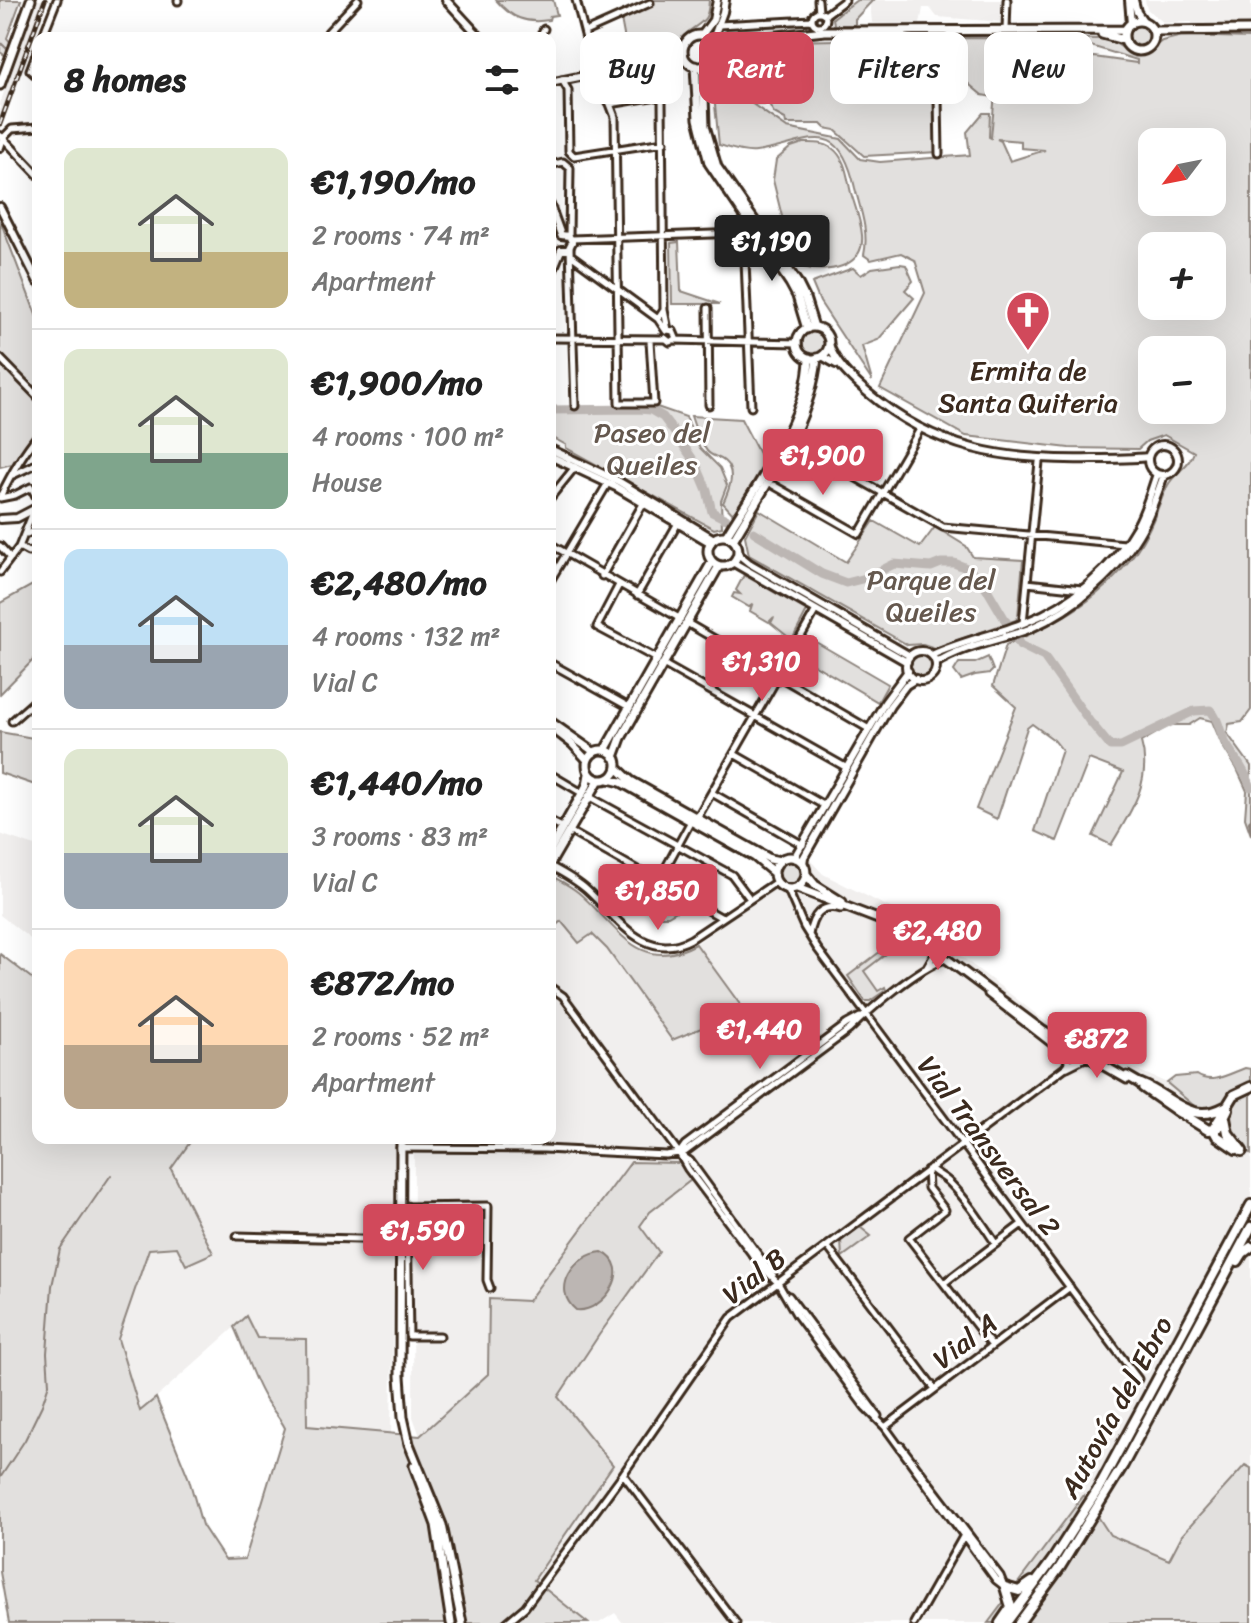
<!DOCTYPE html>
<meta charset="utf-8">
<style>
:root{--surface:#fff;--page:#f2f2f2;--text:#222;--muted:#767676;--line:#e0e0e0;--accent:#d1495b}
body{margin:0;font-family:Sriracha,sans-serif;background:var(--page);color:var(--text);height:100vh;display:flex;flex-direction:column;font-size:30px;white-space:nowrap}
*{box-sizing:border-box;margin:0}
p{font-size:26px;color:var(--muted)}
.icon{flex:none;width:44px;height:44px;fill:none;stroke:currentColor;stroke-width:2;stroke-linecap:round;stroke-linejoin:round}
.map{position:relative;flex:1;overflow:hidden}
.panel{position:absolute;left:32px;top:32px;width:524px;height:1112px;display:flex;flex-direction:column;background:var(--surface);border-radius:16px;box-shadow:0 8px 32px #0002}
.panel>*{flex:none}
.guide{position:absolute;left:580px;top:32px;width:550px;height:72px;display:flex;gap:16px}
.needle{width:52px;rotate:238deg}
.buttons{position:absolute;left:1138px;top:128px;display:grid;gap:16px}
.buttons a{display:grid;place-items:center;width:88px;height:88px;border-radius:16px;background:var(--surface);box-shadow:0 8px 32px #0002;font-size:40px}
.price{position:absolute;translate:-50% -68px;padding:0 18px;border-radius:8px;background:var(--accent);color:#fff;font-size:26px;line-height:52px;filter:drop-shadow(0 2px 4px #0008)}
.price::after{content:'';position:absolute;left:50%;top:48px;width:24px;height:18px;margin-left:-12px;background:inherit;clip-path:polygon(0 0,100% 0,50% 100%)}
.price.active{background:#222;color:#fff}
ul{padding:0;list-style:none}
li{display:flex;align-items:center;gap:24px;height:200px;padding:0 32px}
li+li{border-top:2px solid var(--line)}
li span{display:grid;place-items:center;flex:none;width:224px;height:160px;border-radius:16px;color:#555}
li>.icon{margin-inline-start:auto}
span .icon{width:96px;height:96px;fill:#fffc;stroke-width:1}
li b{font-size:34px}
h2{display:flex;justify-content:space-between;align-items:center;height:96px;padding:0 32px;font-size:34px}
.tag{padding:0 28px;border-radius:16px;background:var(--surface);box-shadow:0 8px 32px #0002;font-size:28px;line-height:72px}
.tag.active{background:var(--accent);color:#fff}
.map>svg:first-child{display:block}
.built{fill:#f1efee}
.green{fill:#e2e0de;stroke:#8e857e;stroke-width:2;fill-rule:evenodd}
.water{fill:#bcb6b3;stroke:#887e77;stroke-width:2}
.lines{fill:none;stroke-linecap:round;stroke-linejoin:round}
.stream{stroke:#887e77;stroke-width:2}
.river{stroke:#bcb6b3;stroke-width:9}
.minor-casing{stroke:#3b2a1e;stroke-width:11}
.tertiary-casing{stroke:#3b2a1e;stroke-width:12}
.secondary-casing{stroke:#3b2a1e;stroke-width:13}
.primary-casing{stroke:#3b2a1e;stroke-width:13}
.motorway-casing{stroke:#3b2a1e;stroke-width:14}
.minor{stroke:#fff;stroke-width:5}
.tertiary{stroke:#fff;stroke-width:6}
.secondary{stroke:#fff;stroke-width:7}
.primary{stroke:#fff;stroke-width:7}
.motorway{stroke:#fff;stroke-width:8}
.rail-casing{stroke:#3b2a1e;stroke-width:5}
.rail{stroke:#fff;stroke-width:2;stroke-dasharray:6;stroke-linecap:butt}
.labels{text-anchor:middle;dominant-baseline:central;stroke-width:6;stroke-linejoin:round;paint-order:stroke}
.poi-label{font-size:28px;fill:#3b2a1e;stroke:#fff}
.park-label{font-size:28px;fill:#65584e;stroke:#fff}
.street-label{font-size:28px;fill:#3b2a1e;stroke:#fff}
</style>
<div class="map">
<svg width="1251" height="1623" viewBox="0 0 1251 1623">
<rect width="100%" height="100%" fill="#fff"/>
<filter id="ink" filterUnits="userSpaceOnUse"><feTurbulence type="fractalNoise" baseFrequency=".0125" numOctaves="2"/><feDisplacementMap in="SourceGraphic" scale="16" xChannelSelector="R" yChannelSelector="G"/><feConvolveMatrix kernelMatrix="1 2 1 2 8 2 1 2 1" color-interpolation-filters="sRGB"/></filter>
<g filter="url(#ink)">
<path class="built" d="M38,0H48L0,132V103Z
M873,0H1001L1002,22L937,17L930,8H923L920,24L872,23L870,3Z
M1145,0H1251V28H1191L1192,22L1164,23L1147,9Z
M0,834L38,847V945L0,915Z
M810,860L823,874L914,920L1071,1041L1167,1083L1251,1153V1468L1245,1465L1182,1535L1169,1560L1110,1535L1084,1495L988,1623H623L615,1613L599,1623H588L534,1580L613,1465L558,1398L599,1335L658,1252L640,1226L650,1212L690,1180L631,1162L528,1302L490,1300L488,1374L420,1436L413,1417L414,1138H550V931L561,921L592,934L607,949L672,1039L711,1023L752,1021L696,944Z
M193,1138H395L391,1434L307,1426L306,1339L257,1338L247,1316L140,1412L118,1339L149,1248L177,1247L213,1253L171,1168Z"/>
<path class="green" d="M0,0H21L7,38L11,43L6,56L0,52Z
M496,0H553L557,15L550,16L549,20C526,24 511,18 496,0Z
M651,0H709C708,22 704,20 688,32C672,46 677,46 654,53V46L627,51L621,19Z
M857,0H873L855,19V25H834L833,18Z
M806,24V28L729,39L722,35L727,29Z
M1129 36a11 11 0 1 1 22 0a11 11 0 1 1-22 0Z
M1182,36L1251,38V710L1242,722L1229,724L1227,733L1251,766V835L1245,818L1247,791L1237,769L1222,745L1212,721L1200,718L1189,725H1171L1141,742C1153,781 1130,813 1111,845L1093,836L1123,772L1089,759L1057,841L1035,831L1062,750L1054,740L1032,724L1027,728L997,819L976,809L1016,707L993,686L1006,645C1066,619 1117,591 1148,531C1156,516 1160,500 1168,485C1175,472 1189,467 1194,452L1164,435L1147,441L1138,449L1069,448L966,436L880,388L925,293L915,260L901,253L871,260L864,255C869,233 861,211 855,188C838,112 808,145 756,152C745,154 730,148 719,145L712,74L721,63L746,52L748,101L787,128L841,139L860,159L880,162L970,155L967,132L983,113H990L989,137L991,138L996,81L1016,83C1026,66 1040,67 1058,69L1056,85L1063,86L1080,60L1094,57L1137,63V60L1091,46L1074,60L1064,78L1059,76L1060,66L1032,63L995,77L993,97L982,95L965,81L938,73L940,46L950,38L1108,39L1133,54L1142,56L1162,41ZM997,139L1021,141V148L1045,150L1010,161L1001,141ZM1152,142H1212V202H1152ZM1152,246H1212V306H1152ZM1152,350H1212V410H1152Z
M882,39L934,47L938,152L864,156L835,130L825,128L821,124H786L785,119L774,113L769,104H755L754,56L758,45L790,41Z
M803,143C813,143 823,142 832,148C846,158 847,177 851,193C855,206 861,221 862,235C865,268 826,274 803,267L791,253L773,180L776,160L791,147Z
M0,220L38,320V441L27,451L25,447L12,464L0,467Z
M679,242L681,291L720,304H672L671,243Z
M900,264L906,265L913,281L905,290L914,298L878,340L862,346L872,381L820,302L812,283L853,268L861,275L872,268Z
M802 343a11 11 0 1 1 22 0a11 11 0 1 1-22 0Z
M550,406L569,409L657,407L686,417L700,448L720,468L727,485L721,501L722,527L714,529L566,448V445L550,436Z
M691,416L741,419L764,463L736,512L732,513L723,503C729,490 737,472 724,461C718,456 712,457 707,451C699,441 695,429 691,416Z
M759,510L846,562L874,521L920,547L935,527L966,546L973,557L1023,560L1018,617L1016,620L935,648L923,644L908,645L749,555L745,536Z
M744,575L807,611L792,640L771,623L774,617L769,622L750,611L752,605L749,607L732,597L734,593L740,594L736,590Z
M38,582V655L0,694V603Z
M809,638L888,684L878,702L798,655Z
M911 666a11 11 0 1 1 22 0a11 11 0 1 1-22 0Z
M988,657L993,670L990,673L975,675L961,680L954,671L959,663H975Z
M0,732L33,738L38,736V786L0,773Z
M778 874a12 12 0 1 1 24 0a12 12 0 1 1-24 0Z
M623,869L687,905L668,916H661L618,878Z
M552,876C561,881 571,886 579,893C617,925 638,976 696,944L752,1021L733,1035L711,1024L672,1040L607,949L592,934L579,943L561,921L550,931V881Z
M892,943L895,947L864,971L878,991L885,987L886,990L870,1001H865L848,976L881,951L879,946Z
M0,954L38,983V1138H193L171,1169L213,1253L186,1265L177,1247L149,1249L118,1339L140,1411L156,1398L189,1479L202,1525L225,1560L245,1559L285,1428C279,1416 270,1408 264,1397C251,1375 245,1350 234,1327L246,1316L257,1338L306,1339L307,1426L420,1436L488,1374L489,1299L528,1301L631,1162L679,1163L691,1180L650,1212L640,1226L659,1252L599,1335L558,1397L613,1465L534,1580L588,1623H9L0,1572Z
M1245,1068L1251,1069V1154L1167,1083L1175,1077L1197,1075C1211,1085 1229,1074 1245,1068Z
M860,1227L871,1236L842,1257L841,1241Z
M1245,1465L1251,1468V1623H988L1084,1495L1110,1535L1169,1560L1182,1535Z"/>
<path class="water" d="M602,1252C635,1267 604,1313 576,1310C550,1289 575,1254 602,1252Z"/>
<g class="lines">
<path class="stream" d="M0,42L7,49
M1251,818L1249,822L1251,833
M0,1478L25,1440L42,1405L49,1384L47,1353L52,1286L60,1249L111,1175"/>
<path class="river" d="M550,410L638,409L651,410L663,417L675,433L696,464L707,490L712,512L726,519
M754,532L822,574L846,583L866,578L894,564L931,567L941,563H954L964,567L981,579L1020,645L1044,657L1090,722
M1092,724L1110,746H1121L1194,711L1210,710C1219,719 1219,729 1224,740C1233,757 1245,769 1251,787"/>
<g class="minor-casing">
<path id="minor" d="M178,0V1
M576,0L594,70
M818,0L819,12
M812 19a7 7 0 1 1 14 0a7 7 0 1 1-14 0Z
M825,15L845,0
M719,25L812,20
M1006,30L1007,0
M328,32L358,0
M585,32L650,3
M895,35L930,42L954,35
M42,38L57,0
M470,38L476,32
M539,38L544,29
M937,41L939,154
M38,49L30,70L38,77
M591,74L610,104L615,117L619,403H654L650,341
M562,80L568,90L569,151L574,156L664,142
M603,90L605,78L610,71
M610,104L657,96L662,101L664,310L658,319
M3,138L38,175
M3,138L12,129L38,127
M550,165L563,162L570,168L569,236
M572,239L740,233L754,231
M570,248L575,406
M572,256L658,319L666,331
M745,260L751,407
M708,308L709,405
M664,310L668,330
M550,338L665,339
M665,338L670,342L676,338L673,331L668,330
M674,340L798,343
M0,358L38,397
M791,441L943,527L1125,544
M13,475L38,463
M773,485L859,534L919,431
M0,497C11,474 22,454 38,435
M0,498L15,495L31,487L38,500
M550,498L575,467
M27,534L38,529
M550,544L679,618
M0,546L11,558
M19,547L28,552L38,549
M0,572L19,547L34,510
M602,576L644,502
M550,581L608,483
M1027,583L1082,589
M619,585L597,627L657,659
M637,595L678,523
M687,623L869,729
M1023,623L1039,462
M550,663L629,707
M663,664L847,768
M12,721L38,698
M734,754L825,806
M550,774L582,793
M712,793L803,845
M588,796L732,875L750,899
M697,818L816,610
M550,821L562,827
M569,831L722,918
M550,866C563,873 576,880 587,890C617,917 645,964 691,939L776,882
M658,882L691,821
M788,890L804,927L817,948L1138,1379
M809,935C812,916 821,903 841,909
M927,967L934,955L933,949
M550,987L563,996L679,1153L688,1169L761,1266L778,1283L796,1314L865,1407L885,1427L996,1580L1005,1587
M400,1148L544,1149L666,1155L685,1152L849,1030C870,1009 918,968 945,959
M516,1148V1138
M680,1152L685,1145L847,1024L860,1017
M683,1156L690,1161L773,1275
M930,1168C936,1174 943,1176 950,1183C968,1201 982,1223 996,1244
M927,1170L928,1188L945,1210L909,1238L992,1346
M407,1206L409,1336H440
M399,1207L488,1206L487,1280L490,1288
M237,1236L400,1240
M827,1246L935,1389
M944,1283L1022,1224
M789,1296L878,1416
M885,1427L1070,1287
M901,1446L1000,1576L1004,1586
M623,1474L736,1623
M506,1623L525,1607L623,1474L731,1318L1067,1066L1068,1061L1065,1054L988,994
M914,1623L964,1535"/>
</g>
<g class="tertiary-casing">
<path id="tertiary" d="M446,0L481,38
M1129,0L1131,24
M1134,0L1137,12L1144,22
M702,35L713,20L717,0
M712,42L723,12L725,0
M667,55L674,54L685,44
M550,83L671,58L679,57L688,62
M0,136L3,138L0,147
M550,205L561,235
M0,207L38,282
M561,250H568L572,242L569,236L561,235
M550,277L561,250
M829,344C835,364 852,379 867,392C935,450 1006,461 1092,459C1111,459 1130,459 1148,457
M822,356L836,364
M1148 460a15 15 0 1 1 30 0a15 15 0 1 1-30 0Z
M550,449L618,481L714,539
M550,456L616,487L711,543
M0,519L17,518L38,507
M738,554L749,563L910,656
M734,563L907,662
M906 666a15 15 0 1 1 30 0a15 15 0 1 1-30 0Z
M932,655C962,641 995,635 1026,622C1071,605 1113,569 1137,526C1146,510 1151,491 1157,474
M936,663C964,645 998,641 1029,629C1075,609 1119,571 1143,527C1152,510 1158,492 1164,475
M550,721L594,752
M550,727L572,744L587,760
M794,858L885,702L908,671
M803,864L804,857L890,706L906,685L916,679"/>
</g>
<g class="secondary-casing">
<path id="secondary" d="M1124 36a15 15 0 1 1 30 0a15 15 0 1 1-30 0Z
M1154,31L1251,30
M1102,34L1124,40
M683 51a16 16 0 1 1 32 0a16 16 0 1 1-32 0Z
M712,43L825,31L1125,30
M714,53L730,46
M695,66L698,119L709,163L790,283L797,296L807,329
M703,66L705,126L717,167L797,282L805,298L814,327
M0,85L31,0
M797 343a16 16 0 1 1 32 0a16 16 0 1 1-32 0Z
M708 551a15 15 0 1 1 30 0a15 15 0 1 1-30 0Z
M726,536C757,484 808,419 809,358
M733,540C766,483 810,426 817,358
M587 765a15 15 0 1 1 30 0a15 15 0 1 1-30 0Z
M605,750L712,562
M614,757L621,738L719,566
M617,768L631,781L770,859L780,861
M609,779L621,782L755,857L774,873
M550,850L587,785L589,774
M774 873a16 16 0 1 1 32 0a16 16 0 1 1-32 0Z
M550,864L599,780
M806,874L815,885L842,902
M797,888L909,931L1043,1031L1127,1079
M1067,1066L1085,1057
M401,1138L400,1376L403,1417L409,1444L442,1525L462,1623
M414,1466L436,1525L451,1623"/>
</g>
<g class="primary-casing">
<path id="primary" d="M1127,1076L1146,1087
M1143,1088L1179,1113"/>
</g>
<g class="motorway-casing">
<path id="motorway" d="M1141,1084C1172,1096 1190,1126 1225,1107
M1176,1110L1208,1130L1213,1129L1217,1136L1236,1149
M1225,1118L1228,1133L1242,1151
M1213,1129L1234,1095L1251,1087
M1213,1129L1219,1127L1228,1109
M1238,1261L1243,1253L1251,1247
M1005,1587L1019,1591L1032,1582
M1000,1623L1011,1607L1005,1587
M1006,1623L1052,1561L1097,1491L1251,1205
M1019,1623L1060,1567L1123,1465L1251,1227"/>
</g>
<use href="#minor" class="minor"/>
<use href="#tertiary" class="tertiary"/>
<use href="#secondary" class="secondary"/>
<use href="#primary" class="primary"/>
<use href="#motorway" class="motorway"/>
<g class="rail-casing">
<path id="rail" d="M0,124L45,0"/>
</g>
<use href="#rail" class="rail"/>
</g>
</g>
<defs>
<g id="church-pin" transform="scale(2.3)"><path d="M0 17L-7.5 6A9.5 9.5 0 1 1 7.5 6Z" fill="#d1495b" stroke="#fff"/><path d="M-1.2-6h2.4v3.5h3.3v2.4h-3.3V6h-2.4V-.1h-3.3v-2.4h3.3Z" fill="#fff"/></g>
</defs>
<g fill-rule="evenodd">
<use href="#church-pin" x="1028" y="313"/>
</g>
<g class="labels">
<g class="poi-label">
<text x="1028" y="370">Ermita de<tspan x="1028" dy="32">Santa Quiteria</tspan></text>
</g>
<g class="park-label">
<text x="652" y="432">Paseo del<tspan x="652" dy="32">Queiles</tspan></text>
<text x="931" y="579">Parque del<tspan x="931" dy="32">Queiles</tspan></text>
</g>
<g class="street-label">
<text transform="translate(989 1146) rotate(53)">Vial Transversal 2</text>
<text transform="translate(754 1276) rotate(-38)">Vial B</text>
<text transform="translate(965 1341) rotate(-37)">Vial A</text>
<text transform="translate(1116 1407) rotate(-61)">Autovía del Ebro</text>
</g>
</g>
</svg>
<div class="buttons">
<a><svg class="needle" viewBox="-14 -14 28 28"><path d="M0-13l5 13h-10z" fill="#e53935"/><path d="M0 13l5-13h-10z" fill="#767676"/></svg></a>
<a>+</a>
<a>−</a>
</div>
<b class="price active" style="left:772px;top:283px">€1,190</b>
<b class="price" style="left:823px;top:497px">€1,900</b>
<b class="price" style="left:762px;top:703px">€1,310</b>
<b class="price" style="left:658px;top:932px">€1,850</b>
<b class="price" style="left:938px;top:972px">€2,480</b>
<b class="price" style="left:760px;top:1071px">€1,440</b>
<b class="price" style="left:1097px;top:1080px">€872</b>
<b class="price" style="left:423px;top:1272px">€1,590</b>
<div class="guide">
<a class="tag">Buy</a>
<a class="tag active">Rent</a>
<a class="tag">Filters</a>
<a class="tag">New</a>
</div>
<section class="panel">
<h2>8 homes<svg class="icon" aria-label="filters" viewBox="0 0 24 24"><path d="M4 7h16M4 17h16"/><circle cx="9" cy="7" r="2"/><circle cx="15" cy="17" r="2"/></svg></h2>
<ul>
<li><span style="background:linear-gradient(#dfe7d0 65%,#c2b280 0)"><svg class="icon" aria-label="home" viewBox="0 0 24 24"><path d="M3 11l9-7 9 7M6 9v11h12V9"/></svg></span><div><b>€1,190/mo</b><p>2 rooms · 74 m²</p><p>Apartment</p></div></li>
<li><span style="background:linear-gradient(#dfe7d0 65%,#7fa58c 0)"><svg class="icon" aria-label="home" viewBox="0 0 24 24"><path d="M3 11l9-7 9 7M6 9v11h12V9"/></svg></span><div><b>€1,900/mo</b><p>4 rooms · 100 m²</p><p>House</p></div></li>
<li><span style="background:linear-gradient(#bfe0f5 60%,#9aa5b1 0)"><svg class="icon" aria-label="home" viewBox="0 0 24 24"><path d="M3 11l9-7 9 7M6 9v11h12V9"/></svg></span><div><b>€2,480/mo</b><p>4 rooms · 132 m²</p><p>Vial C</p></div></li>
<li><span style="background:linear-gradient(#dfe7d0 65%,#9aa5b1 0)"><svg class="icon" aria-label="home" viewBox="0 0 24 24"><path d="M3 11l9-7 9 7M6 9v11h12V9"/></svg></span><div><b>€1,440/mo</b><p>3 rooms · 83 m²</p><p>Vial C</p></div></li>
<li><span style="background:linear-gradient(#ffd9b3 60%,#b9a48a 0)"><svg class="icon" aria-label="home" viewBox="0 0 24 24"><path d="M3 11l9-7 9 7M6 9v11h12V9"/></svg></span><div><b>€872/mo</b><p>2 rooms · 52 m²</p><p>Apartment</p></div></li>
</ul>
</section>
</div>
